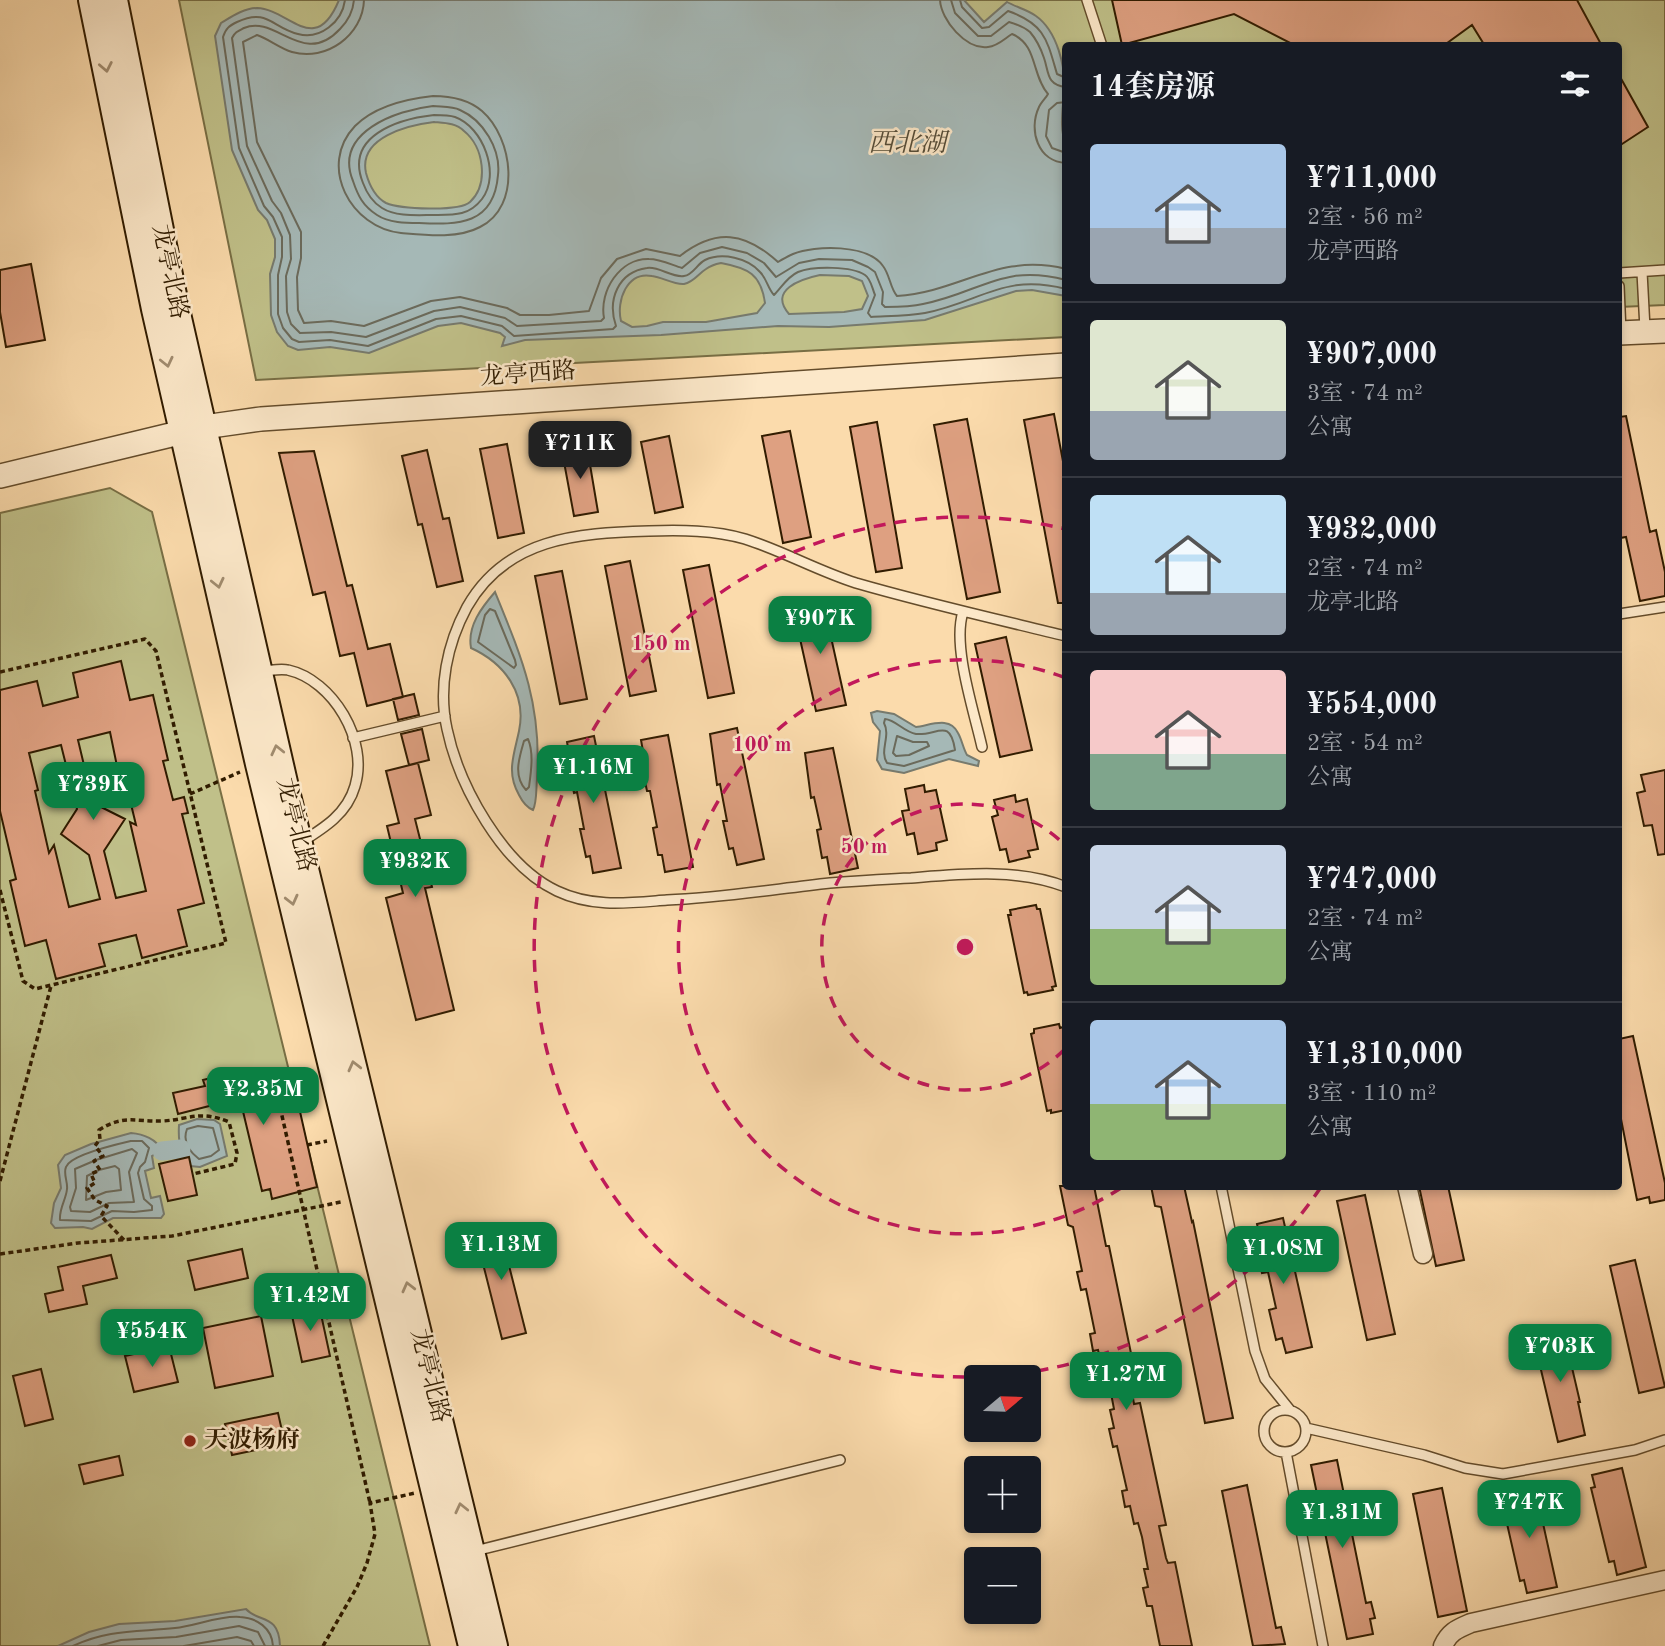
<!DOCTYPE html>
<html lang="zh">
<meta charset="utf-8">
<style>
:root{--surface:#171b24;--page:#242831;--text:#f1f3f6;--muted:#9ea1a6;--line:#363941;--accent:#0b8043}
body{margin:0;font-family:"Old Standard TT","Noto Serif SC",serif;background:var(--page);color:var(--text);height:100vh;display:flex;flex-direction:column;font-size:26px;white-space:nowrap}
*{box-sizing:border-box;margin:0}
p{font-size:23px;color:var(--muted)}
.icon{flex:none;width:38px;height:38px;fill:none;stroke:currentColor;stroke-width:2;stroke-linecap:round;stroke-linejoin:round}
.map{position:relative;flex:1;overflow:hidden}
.side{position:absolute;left:1062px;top:42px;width:560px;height:1148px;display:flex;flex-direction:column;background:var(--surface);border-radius:7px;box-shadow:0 4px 10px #0003}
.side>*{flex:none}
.needle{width:46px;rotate:71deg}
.tools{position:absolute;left:964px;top:1365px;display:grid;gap:14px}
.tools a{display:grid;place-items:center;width:77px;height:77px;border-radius:7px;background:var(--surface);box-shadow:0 4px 10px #0003;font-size:35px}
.price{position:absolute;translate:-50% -60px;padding:0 16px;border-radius:14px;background:var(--accent);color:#fff;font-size:23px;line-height:46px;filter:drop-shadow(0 2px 4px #0008)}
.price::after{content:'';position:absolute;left:50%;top:42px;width:21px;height:16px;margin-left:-10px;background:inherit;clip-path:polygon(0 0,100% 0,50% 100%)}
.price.on{background:#222;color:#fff}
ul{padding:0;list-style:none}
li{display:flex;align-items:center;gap:21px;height:175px;padding:0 28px}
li+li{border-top:2px solid var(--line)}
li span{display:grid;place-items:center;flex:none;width:196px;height:140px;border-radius:7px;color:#555}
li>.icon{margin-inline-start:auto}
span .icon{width:84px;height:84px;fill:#fffc;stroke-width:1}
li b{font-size:30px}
h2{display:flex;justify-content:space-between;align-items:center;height:84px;padding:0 28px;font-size:30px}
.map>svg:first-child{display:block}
.green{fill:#c0c089;stroke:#786e44;stroke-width:2}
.water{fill:#a5b8b6;stroke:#777a6d;stroke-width:2;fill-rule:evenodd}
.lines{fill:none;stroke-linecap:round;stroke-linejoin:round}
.shore{stroke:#6b6a5b;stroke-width:2}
.canal{stroke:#a5b8b6;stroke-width:19}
.building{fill:#dea081;stroke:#311c00;stroke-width:2;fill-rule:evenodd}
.service-casing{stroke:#644c2b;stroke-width:12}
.minor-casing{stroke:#644c2b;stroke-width:21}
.tertiary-casing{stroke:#644c2b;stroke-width:26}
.secondary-casing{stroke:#311c00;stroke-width:30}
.path{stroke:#311c00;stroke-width:3.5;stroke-dasharray:5 3.5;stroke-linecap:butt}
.service{stroke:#fce8c9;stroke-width:9}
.minor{stroke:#fce8c9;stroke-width:18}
.tertiary{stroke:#fce8c9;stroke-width:23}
.secondary{stroke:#fce8c9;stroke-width:26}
.oneway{stroke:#a18c6f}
.ring{fill:none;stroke:#c2185b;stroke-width:3.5;stroke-dasharray:12 9}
.poi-dot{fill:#8f2418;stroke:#fce8c9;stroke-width:2.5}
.labels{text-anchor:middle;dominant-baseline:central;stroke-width:5;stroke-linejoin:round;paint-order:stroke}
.street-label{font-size:24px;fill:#311c00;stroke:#fce8c9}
.poi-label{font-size:24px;font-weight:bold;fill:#311c00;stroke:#fce8c9;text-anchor:start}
.water-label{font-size:26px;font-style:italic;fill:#544b37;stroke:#fce8c9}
.centre{fill:#c2185b;stroke:#fce8c9;stroke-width:3.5}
.ring-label{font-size:21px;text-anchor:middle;font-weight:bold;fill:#c2185b;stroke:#fce8c9;stroke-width:5;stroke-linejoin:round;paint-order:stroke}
</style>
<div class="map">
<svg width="1665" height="1646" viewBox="0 0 1665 1646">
<rect width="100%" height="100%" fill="#fbdbac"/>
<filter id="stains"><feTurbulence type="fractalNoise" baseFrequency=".00286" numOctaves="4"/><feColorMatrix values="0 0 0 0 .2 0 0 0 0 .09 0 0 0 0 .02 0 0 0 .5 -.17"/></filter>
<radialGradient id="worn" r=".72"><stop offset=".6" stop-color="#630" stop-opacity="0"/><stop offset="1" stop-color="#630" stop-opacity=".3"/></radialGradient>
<path class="green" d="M179,0H1665V305L1619,307V46H1066V337L256,380Z
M110,488L152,512L430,1646H0V513Z"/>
<path class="water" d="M339,0H964L984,22L1007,2C1016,7 1028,10 1036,16C1057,31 1066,67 1064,91C1063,109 1059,128 1066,145V296L1032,290L1016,291L925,320L829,327L778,326L661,335L525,340L502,346L505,337L500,333L461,323L438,326L369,353L330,347L298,350L288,346L277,332L271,315L270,274L275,257V239L267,220L258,210L232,150L215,36L221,23C231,17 244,8 257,8C289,9 315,58 339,0ZM434,122C445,123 456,123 464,131C484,147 489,184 470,202C459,212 400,209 386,203C375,197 369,184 366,173C358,137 409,125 434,122ZM721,263C748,268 761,274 765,303L757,313L706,322H663L647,326L632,327L621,321C616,301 627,271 652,276C662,277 674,285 684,284C694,282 698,274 706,269C710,266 716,264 721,263ZM820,275L849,276L862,281L868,296L862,309L844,312L789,314C768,290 801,279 820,275Z
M495,592C522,658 542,705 537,779C536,789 537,802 533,810C526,807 522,801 519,795C506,772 514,755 519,731C527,693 504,663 471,648C467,626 482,607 495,592Z
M877,711L894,714L916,727C931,725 950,716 958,733C962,740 963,748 967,755L979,761L978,766L949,759L904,773L882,769L877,760L880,731L873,722L871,713Z
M197,1119L214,1120L220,1124L227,1156L200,1167L190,1166C180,1155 178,1140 179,1125Z
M131,1133C143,1134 157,1139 162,1151L152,1156L154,1168L145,1171L151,1198L160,1196L164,1214L161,1218H113L92,1229L83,1227L55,1228L51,1223L54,1203L61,1188L58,1165L65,1155L91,1144Z
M246,1609C258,1623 279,1613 280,1646H58L89,1632L119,1624L175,1621Z"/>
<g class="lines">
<path class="shore" d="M345,0C342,22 320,40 298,34C271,27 268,8 237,22C229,26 226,28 223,37L239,148L264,206L273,217L282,237V257L278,275V314L283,328L292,339L299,342L330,340L368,346L436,319L461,316L502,326L514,336L613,329L616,326C607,300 618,272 647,268C659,266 672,278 684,276C693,275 697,264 705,260C722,252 748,258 760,272C767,279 768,289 774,295C781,288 787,277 798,272C813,266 852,266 865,275C871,279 872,288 875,295L868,313L871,317C888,316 908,316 925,313C981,302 1003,273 1066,289
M354,0C353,11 348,21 340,29C303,69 276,14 244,28C238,31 235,32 232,38L247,146L272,201L281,213L290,235L291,259L286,276L287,312L291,324L300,333L331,332L366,337L434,311L460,307L505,318L517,326L601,321L604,318C599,291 620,258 649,259C660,259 672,265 682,268L700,253L722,247L747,253L764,263L776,277L799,263L819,259L852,260L868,267L875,272L883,292L882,304L885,307C897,307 911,307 923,304C980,293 1002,263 1066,280
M364,0C363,35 326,62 292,52C279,48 269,39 257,35L243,42L257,142L301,232V258L297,277L298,310L304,323L331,321L364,326L431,301L460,297L507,308L520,315H549L589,311L601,278L617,259L646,249L680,256C716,228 745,232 778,262C783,259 788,256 793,254C815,245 868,244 883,266C890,275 890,288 897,296C961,292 998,252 1066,269
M940,0C941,20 966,50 988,47C998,46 1004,39 1012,34C1038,45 1031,74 1048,94C1046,98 1041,102 1039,107C1028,130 1038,162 1066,163
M951,0L955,13L978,36H991L1009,22C1016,24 1024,27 1030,32C1036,39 1041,49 1044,58C1049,72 1046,85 1066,87
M960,0L962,7L982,28L989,27L1008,11C1045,24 1047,40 1057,74L1066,78
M433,96C451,96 468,99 482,111C513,138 522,206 480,227C458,239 425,235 401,233C351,228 317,166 355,126C375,106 405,99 433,96Z
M1066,102L1057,103L1049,110L1046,136L1052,148L1066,153
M433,106C442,107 452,106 460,110C483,120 501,149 498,175C494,225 458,225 419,223C406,223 389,223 377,215C363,206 358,196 353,181C333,132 397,110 433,106Z
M434,115C441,115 449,115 455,117C483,127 501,174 482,199C469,216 454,215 434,215C418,215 396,217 382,208C372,202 367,194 363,183C344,136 398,119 434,115Z
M490,609L495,611L515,660L516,665L514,668L478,642L485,615Z
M885,719C896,720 904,732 916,734C937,736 950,717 955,750L904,766L887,763C879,751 891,736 884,723Z
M897,736L913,742H927L929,746L909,755L896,756L893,753Z
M528,739C534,753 531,772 529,787L526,790C513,776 519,758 524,741Z
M198,1126L213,1128L219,1150L211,1156L199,1159C190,1152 182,1142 187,1129Z
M131,1141H142L149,1148L145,1162L140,1167L138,1173L144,1199L152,1206V1210L134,1212L112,1211L91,1221L60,1220C59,1208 66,1200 67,1189C68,1182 63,1174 66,1167C70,1155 118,1144 131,1141Z
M132,1149L137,1153L129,1172L134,1202L109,1203L90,1212L71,1211L70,1207L76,1188L75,1169L96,1160Z
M115,1166L119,1169L121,1190L106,1192L86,1200L87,1176L99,1170Z
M73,1646C108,1629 139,1632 175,1628C195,1626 221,1615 240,1617C257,1618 272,1628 273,1646
M98,1646L121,1640L176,1637L239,1626L258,1632L265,1646
M184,1646L237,1637L251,1641L254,1646"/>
<path class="canal" d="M162,1151L181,1149"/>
</g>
<path class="building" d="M1112,0H1577L1602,46H1485L1472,25L1443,46H1296L1234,14L1122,45Z
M1619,75L1648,127L1619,146Z
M31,264L45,340L6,347L0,312V270Z
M1054,414L1066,477V527H1063L1066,544V603H1058L1024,420Z
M1626,416L1650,532L1656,530L1665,572V596L1640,601L1626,537L1620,538L1619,529V417Z
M967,419L1000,592L967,599L934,425Z
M877,422L902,568L876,572L850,427Z
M790,431L811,537L783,543L762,436Z
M669,436L683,507L655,513L641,442Z
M507,444L524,533L498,538L480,449Z
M587,447L598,512L574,516L562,451Z
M427,450L443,519L449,518L463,581L437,587L422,524L418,525L402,456Z
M314,451L347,586L352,585L368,649L390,644L403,697L367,706L354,653L340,656L325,592L313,595L279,453Z
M630,561L656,691L630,696L605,566Z
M709,565L734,693L708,698L683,570Z
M562,571L587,699L560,704L535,576Z
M823,601L846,705L816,711L793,607Z
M1006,637L1032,750L1000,757L975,644Z
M121,661L130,700L153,695L168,760L163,761L173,800L184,797L188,813L182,814L204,903L178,910L187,946L142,958L136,935L99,944L105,966L56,979L46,940L25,946L10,881L16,879L0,811V690L37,681L43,706L78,697L73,673ZM110,732L118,771H123L136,825L130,822L146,891L116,898L104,851L125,819L93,803L78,740ZM61,745L77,809L61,834L89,855L100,899L69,907L54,845L49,853L35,791L38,790L29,753Z
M414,694L419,715L398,720L393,699Z
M737,728L764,859L737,865L733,848L729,849L723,821H727L720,784L717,785L710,734Z
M422,729L429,760L409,765L401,734Z
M668,735L693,867L665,872L662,855H658L653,828L657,827L650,791H647L641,763H645L641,740Z
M594,736L621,868L593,873L590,856L586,857L580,829H584L577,792L574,793L568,765L571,764L567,742Z
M833,748L858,868L830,874L827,857L822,858L817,830L821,829L814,797L811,798L805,753Z
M418,763L431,815L415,819L432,887L425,888L454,1010L416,1020L386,898L403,893L387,826L399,823L386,771Z
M1665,770V854L1658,855L1652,825L1644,826L1637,793L1645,791L1641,775Z
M924,785L925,792L936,790L947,840L936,843L937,850L918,854L914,833L907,835L902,811L909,810L905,789Z
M1015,795L1016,802L1027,799L1038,849L1028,851L1030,857L1009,862L1006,849L1000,850L992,817L998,815L994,800Z
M1036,905L1037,909H1040L1056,986L1052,987L1053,990L1028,995L1027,992L1024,993L1008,915H1011L1010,910Z
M1059,1024L1060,1028L1063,1027L1066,1039V1110L1051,1113V1110L1047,1111L1031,1034L1034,1033V1029Z
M1633,1036L1665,1183V1200L1650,1203L1649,1197L1637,1200L1619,1109V1039Z
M240,1071L241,1076L252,1073L253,1078L277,1072L281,1088L294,1085L317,1187L272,1199L270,1189L262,1191L241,1103L222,1107L221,1103L178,1114L173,1093L205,1086L203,1080Z
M189,1157L197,1195L168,1201L159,1164Z
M1060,1186H1094L1106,1246H1109L1134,1368L1128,1369L1134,1404L1140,1403L1166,1525L1159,1526L1166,1558L1168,1563L1175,1562L1192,1646H1160L1152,1606H1147L1143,1588L1148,1587L1144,1569H1148L1142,1537L1138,1523L1134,1524L1130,1506L1125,1507L1122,1491L1127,1490L1117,1446L1113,1447L1109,1429L1114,1428L1110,1410L1114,1409L1106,1367L1102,1368L1098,1350L1093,1351L1090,1334L1095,1333L1086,1289L1081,1290L1077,1272L1082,1271L1073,1227L1068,1225Z
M1151,1186H1184L1192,1222L1193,1221L1233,1418L1205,1423L1161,1207L1155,1206Z
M1419,1186H1448L1464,1260L1436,1266Z
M1365,1195L1395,1334L1367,1340L1337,1201Z
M1283,1218L1312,1347L1286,1353L1282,1338L1276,1340L1269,1310L1276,1308L1268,1272L1262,1273L1255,1243L1261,1242L1257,1224Z
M499,1226L526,1333L502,1339L475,1232Z
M242,1249L248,1278L195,1290L188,1261Z
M111,1255L117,1278L83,1286L87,1304L49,1312L45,1294L63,1290L58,1267Z
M1635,1260L1665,1387L1639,1393L1610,1266Z
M319,1305L330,1356L302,1362L291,1311Z
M261,1316L273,1376L215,1388L203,1328Z
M1563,1329L1580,1402H1578L1585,1435L1558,1442L1533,1336Z
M169,1346L178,1382L134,1392L125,1356Z
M41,1369L53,1419L25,1426L13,1376Z
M278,1413L285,1444L232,1455L225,1424Z
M119,1456L123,1475L84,1484L79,1465Z
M1337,1460L1366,1603L1371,1602L1375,1618L1370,1619L1373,1634L1347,1639L1311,1465Z
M1622,1468L1646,1567L1617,1575L1614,1561L1609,1562L1591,1488L1595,1487L1592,1475Z
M1247,1485L1276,1628L1281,1627L1285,1644L1253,1646L1222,1491Z
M1535,1487L1557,1587L1527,1593L1524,1580L1520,1581L1503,1506L1508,1505L1505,1493Z
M1442,1488L1467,1611L1438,1617L1413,1494Z"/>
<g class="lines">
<g class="service-casing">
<path id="service" d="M1087,0L1102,46
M1642,272L1645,329
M1619,273L1665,270
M1619,286L1621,333
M963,612C952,646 974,711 982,747
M1619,614L1665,607
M1066,636C996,619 925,603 856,583C818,571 783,551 745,539C714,530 681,530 649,531C577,533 506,538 467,607C447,644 438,688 447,729C459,786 503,866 557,891C593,908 628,903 667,900C721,898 775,889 830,883C857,881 884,879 911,878C962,874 1018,868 1066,887
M261,671C269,671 280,668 288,670C333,680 369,741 355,786C347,814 324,828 300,843
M353,738L445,716
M1221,1186L1255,1351L1265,1379L1290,1410
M1264 1431a21 21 0 1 1 42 0a21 21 0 1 1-42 0Z
M1306,1428L1424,1455L1465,1468L1503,1474L1635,1450L1665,1440
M1286,1452L1323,1646
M475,1551L840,1460"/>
</g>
<g class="minor-casing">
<path id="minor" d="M1407,1186L1423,1254
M1443,1646C1449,1632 1457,1629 1471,1623L1665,1580"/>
</g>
<g class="tertiary-casing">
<path id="tertiary" d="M1619,333L1665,331
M0,476L204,427L261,419L1066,365"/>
</g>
<g class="secondary-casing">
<path id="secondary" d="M92,0L155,309L259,764L472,1646
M114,0L175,305L285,787L494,1646"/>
</g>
<path class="path" d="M0,672L145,639L156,651L226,943L35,989L23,981L0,890
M190,794L240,772
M280,1107L370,1503
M307,1145L327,1141
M0,1181L51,986
M124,1240L101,1216L107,1206L95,1200L87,1188L95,1183L91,1174L100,1170L94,1161L103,1156L95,1146L100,1139L99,1130C124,1114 136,1122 163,1121C191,1119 200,1110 229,1122L237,1153L235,1164L193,1174
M0,1254L78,1243L172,1236L341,1202
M323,1646L357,1587L367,1563L375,1534L370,1503L415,1493"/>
<use href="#service" class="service"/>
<use href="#minor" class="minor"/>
<use href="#tertiary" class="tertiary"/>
<use href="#secondary" class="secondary"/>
</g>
<defs><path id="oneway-chevron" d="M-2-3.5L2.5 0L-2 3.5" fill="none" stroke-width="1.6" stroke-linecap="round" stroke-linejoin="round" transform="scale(1.75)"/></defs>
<g class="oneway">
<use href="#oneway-chevron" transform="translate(106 67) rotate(79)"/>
<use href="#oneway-chevron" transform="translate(167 362) rotate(77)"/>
<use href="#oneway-chevron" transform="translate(218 583) rotate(77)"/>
<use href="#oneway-chevron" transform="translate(277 750) rotate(-103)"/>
<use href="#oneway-chevron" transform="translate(292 900) rotate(76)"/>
<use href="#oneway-chevron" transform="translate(354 1066) rotate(-104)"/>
<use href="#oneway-chevron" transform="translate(408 1287) rotate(-104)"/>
<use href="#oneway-chevron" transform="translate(461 1508) rotate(-103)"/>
</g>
<g class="ring">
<path d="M1065 1049A143 143 0 1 1 1065 845"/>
<path d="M1121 1188A287 287 0 1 1 1066 678"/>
<path d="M1321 1187A430 430 0 1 1 1065 529"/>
</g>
<circle class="poi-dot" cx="190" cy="1441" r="7"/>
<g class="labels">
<g class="street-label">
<text transform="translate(169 272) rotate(78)">龙亭北路</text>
<text transform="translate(528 375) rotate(-4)">龙亭西路</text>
<text transform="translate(295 825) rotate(76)">龙亭北路</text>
<text transform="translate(429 1376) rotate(76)">龙亭北路</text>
</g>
<g class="poi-label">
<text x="204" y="1441">天波杨府</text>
</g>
<g class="water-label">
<text x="907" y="144">西北湖</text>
</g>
</g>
<circle cx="965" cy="947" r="10" class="centre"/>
<g class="ring-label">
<text x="661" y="650">150 m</text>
<text x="762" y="751">100 m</text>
<text x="864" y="853">50 m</text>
</g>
<rect width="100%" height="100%" filter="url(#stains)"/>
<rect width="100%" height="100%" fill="url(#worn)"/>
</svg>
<div class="tools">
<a><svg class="needle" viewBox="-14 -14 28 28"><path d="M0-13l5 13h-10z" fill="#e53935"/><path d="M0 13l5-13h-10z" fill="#9ea1a6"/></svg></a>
<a>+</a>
<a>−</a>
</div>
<b class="price on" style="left:580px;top:481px">¥711K</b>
<b class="price" style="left:820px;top:656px">¥907K</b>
<b class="price" style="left:593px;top:805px">¥1.16M</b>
<b class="price" style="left:93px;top:822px">¥739K</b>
<b class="price" style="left:415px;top:899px">¥932K</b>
<b class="price" style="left:263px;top:1127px">¥2.35M</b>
<b class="price" style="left:501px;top:1282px">¥1.13M</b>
<b class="price" style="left:1283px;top:1286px">¥1.08M</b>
<b class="price" style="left:310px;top:1333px">¥1.42M</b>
<b class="price" style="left:152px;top:1369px">¥554K</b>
<b class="price" style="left:1560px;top:1384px">¥703K</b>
<b class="price" style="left:1126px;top:1412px">¥1.27M</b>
<b class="price" style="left:1529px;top:1540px">¥747K</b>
<b class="price" style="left:1342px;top:1550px">¥1.31M</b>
<section class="side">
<h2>14套房源<svg class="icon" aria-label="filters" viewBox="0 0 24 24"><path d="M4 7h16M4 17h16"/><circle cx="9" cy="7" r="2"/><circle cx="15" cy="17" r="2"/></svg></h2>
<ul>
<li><span style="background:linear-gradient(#a9c7e8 60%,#9aa5b1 0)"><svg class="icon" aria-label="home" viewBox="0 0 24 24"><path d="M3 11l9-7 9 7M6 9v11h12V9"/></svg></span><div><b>¥711,000</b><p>2室 · 56 m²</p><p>龙亭西路</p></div></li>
<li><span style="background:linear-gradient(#dfe7d0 65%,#9aa5b1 0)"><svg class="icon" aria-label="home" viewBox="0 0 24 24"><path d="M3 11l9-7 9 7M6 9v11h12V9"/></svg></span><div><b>¥907,000</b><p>3室 · 74 m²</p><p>公寓</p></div></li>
<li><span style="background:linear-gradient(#bfe0f5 70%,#9aa5b1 0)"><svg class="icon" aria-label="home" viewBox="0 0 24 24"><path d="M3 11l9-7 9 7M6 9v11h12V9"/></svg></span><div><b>¥932,000</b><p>2室 · 74 m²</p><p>龙亭北路</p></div></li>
<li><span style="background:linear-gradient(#f6c9c9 60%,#7fa58c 0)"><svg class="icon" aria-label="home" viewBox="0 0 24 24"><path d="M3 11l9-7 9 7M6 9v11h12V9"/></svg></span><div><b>¥554,000</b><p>2室 · 54 m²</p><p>公寓</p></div></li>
<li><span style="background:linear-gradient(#c9d6e8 60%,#8fb573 0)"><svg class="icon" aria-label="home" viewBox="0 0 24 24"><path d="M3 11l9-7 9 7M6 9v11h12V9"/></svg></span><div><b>¥747,000</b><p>2室 · 74 m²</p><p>公寓</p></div></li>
<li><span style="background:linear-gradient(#a9c7e8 60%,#8fb573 0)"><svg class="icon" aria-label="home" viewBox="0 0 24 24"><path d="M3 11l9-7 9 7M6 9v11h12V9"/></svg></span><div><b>¥1,310,000</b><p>3室 · 110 m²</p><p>公寓</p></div></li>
</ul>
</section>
</div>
